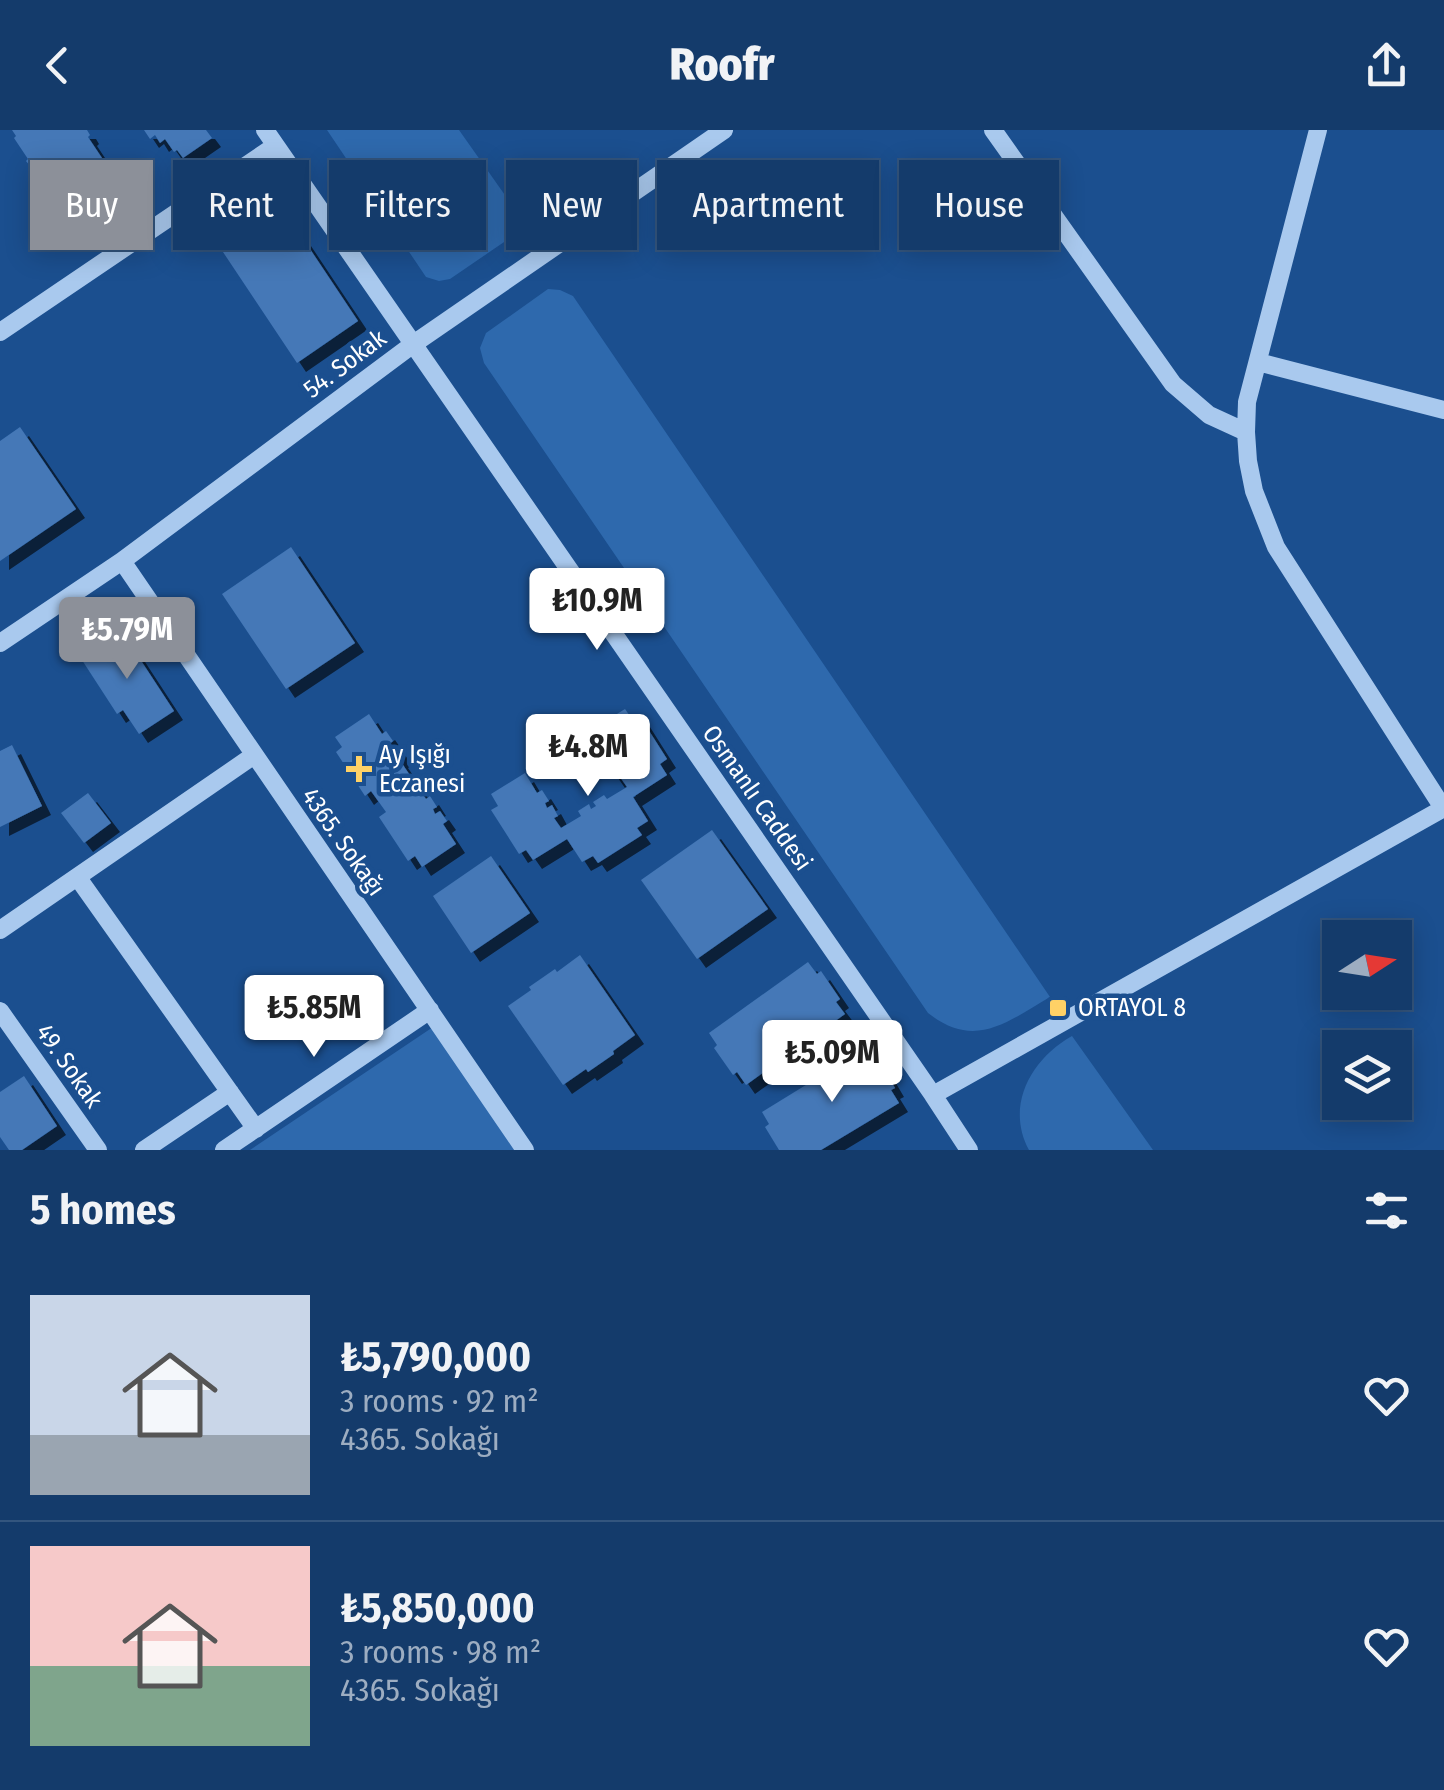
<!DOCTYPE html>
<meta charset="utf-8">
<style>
:root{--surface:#143b6b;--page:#1d4271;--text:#f1f3f6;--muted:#9dadc1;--line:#33557e;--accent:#8c9099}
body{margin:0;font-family:"Fira Sans Condensed",sans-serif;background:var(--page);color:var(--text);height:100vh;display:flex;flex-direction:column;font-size:38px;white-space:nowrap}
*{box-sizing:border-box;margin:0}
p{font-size:32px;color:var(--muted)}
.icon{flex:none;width:55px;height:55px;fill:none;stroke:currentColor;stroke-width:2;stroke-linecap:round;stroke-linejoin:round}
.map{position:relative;height:1020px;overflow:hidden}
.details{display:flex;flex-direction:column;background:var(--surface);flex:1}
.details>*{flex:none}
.top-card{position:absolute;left:30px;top:30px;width:1385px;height:90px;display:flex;gap:20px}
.needle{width:65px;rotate:78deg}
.controls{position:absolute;left:1322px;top:790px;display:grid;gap:20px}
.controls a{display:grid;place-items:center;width:90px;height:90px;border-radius:0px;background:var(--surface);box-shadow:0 5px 25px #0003,0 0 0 2px var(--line);font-size:50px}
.price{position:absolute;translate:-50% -85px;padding:0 22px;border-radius:10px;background:#fff;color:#222;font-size:32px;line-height:65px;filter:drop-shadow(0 2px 5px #0008)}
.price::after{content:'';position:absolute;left:50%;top:60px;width:30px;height:22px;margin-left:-15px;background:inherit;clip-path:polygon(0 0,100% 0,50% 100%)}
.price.on{background:var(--accent);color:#fff}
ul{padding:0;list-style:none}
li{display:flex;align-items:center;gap:30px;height:250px;padding:0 30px}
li+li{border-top:2px solid var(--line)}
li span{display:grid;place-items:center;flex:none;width:280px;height:200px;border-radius:0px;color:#555}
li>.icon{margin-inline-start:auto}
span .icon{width:120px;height:120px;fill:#fffc;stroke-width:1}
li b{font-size:42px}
h2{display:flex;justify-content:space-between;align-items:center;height:120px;padding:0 30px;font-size:42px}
.chip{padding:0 35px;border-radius:0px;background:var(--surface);box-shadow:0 5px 25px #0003,0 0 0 2px var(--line);font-size:35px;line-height:90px}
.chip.on{background:var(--accent);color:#fff}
header{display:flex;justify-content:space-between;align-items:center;height:130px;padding:0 30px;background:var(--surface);font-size:45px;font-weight:800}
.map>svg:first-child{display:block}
.green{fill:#2e69ad}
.building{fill:#4478b7;filter:url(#shadow)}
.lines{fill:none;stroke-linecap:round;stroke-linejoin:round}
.minor{stroke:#a9c9ee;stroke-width:18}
.poi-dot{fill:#ffd166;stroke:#1b4f8f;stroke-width:4}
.labels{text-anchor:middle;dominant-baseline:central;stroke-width:9;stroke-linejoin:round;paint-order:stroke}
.street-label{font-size:25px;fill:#fff;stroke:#1b4f8f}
.poi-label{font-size:25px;fill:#fff;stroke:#1b4f8f;text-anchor:start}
</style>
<header><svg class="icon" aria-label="back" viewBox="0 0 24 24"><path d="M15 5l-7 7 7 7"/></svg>Roofr<svg class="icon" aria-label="share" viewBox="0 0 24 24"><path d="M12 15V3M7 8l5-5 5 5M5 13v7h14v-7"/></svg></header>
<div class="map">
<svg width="1444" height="1020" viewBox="0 0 1444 1020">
<defs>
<filter id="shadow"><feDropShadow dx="9" dy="9" stdDeviation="0" flood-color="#0009"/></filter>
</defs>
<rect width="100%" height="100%" fill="#1b4f8f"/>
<path class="green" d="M327,0H459L514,78C518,90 515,99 507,110L450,149L439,151L426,147Z
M548,159L560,160L573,166L1050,867C1007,892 975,920 928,883L484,233L480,218L486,203Z
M442,891L532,1020H250Z
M1072,906L1153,1020H1029C1005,976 1031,929 1072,906Z"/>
<path class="building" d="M12,0H87L90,5L88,7L102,28L85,39L82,35L65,47L68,51L51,62L26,31L28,29L14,8L16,6Z
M144,0H206L212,8L183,28L177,20L174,22L165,9L160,13L155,5L150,9Z
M272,62L358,191L297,233L211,104Z
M20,297L76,379L0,431V311Z
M291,417L355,513L286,559L222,464Z
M121,500L174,581L139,604L123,580L117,584L80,527Z
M625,579L632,589L639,585L667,629L660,634L667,645L633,667L648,691L637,698L642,705L598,733L593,726L582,732L567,709L533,730L526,720L519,724L491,680L498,676L491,664L525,643L537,663L542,660L549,671L545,673L547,678L552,675L558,686L554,688L561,698L581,686L578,681L589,674L591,679L596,676L593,672L604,665L607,669L627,657L620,647L616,649L609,639L613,636L611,631L606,634L599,624L604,621L591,600Z
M369,584L382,604L386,601L393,611L389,614L392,619L396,616L403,626L399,629L426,669L430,666L437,677L433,679L435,684L440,681L447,691L443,694L456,714L422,737L415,726L408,731L379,687L386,682L371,661L365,666L336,622L342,617L335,607Z
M12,615L42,676L0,697V621Z
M88,663L111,693L84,713L61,683Z
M712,700L768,779L697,829L641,750Z
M491,726L530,783L471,823L433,766Z
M580,825L635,905L613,921L614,924L588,942L586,939L563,955L508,876L531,860L529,857L555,839L557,842Z
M808,832L817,844L821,841L840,869L836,872L845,884L746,955L737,942L733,945L714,918L717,915L709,903Z
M866,918L874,931L878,929L895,958L891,960L899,973L821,1020H779L765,997L769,994L762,982Z
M24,946L57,996L22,1020H9L0,1007V962Z"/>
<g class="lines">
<path class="minor" d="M265,0L933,965L969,1020
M993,0L1173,254L1209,285L1246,302
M1318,0L1247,272L1246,302L1248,331L1254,361L1276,417L1443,678
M0,202L275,16
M1258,232L1444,280
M122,431L525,1020
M0,513L122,431L412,215L724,0
M78,748L256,999
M0,800L253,626
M0,881L98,1020
M933,965L1444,678
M144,1020L230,962
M224,1020L430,880"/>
</g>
<g class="poi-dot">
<path d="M354 624h10v10h10v10h-10v10h-10v-10h-10v-10h10z"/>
<rect x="1048" y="868" width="20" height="20" rx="5"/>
</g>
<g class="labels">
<g class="street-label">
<text transform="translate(345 234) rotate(-37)">54. Sokak</text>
<text transform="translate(757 668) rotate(55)">Osmanlı Caddesi</text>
<text transform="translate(343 712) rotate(55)">4365. Sokağı</text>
<text transform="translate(69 936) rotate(55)">49. Sokak</text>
</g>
<g class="poi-label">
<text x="379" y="625">Ay Işığı<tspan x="379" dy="29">Eczanesi</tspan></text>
<text x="1078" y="878">ORTAYOL 8</text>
</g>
</g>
</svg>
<div class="controls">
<a><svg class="needle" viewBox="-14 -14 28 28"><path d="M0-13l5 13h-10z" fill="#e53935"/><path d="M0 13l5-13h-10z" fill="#9dadc1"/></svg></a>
<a><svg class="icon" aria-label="layers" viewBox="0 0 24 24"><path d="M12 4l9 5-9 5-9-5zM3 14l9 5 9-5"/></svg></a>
</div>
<b class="price" style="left:597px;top:523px">₺10.9M</b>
<b class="price on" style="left:127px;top:552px">₺5.79M</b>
<b class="price" style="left:588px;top:669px">₺4.8M</b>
<b class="price" style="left:314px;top:930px">₺5.85M</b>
<b class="price" style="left:832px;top:975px">₺5.09M</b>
<div class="top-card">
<a class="chip on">Buy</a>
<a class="chip">Rent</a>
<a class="chip">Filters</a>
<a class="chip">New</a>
<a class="chip">Apartment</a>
<a class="chip">House</a>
</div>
</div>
<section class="details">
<h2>5 homes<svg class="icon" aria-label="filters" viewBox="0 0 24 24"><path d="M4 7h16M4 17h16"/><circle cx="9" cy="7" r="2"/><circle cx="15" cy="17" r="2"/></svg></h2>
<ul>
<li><span style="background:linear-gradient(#c9d6e8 70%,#9aa5b1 0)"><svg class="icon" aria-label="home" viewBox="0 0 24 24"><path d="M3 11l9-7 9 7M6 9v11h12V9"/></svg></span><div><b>₺5,790,000</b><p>3 rooms · 92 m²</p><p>4365. Sokağı</p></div><svg class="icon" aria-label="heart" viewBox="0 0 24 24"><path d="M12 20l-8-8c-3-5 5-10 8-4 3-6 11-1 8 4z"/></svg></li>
<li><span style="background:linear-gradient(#f6c9c9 60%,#7fa58c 0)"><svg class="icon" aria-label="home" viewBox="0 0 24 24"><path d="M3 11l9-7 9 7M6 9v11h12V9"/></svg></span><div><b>₺5,850,000</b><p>3 rooms · 98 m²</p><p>4365. Sokağı</p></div><svg class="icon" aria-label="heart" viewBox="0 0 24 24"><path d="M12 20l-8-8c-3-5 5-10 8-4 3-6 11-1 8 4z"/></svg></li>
</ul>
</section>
